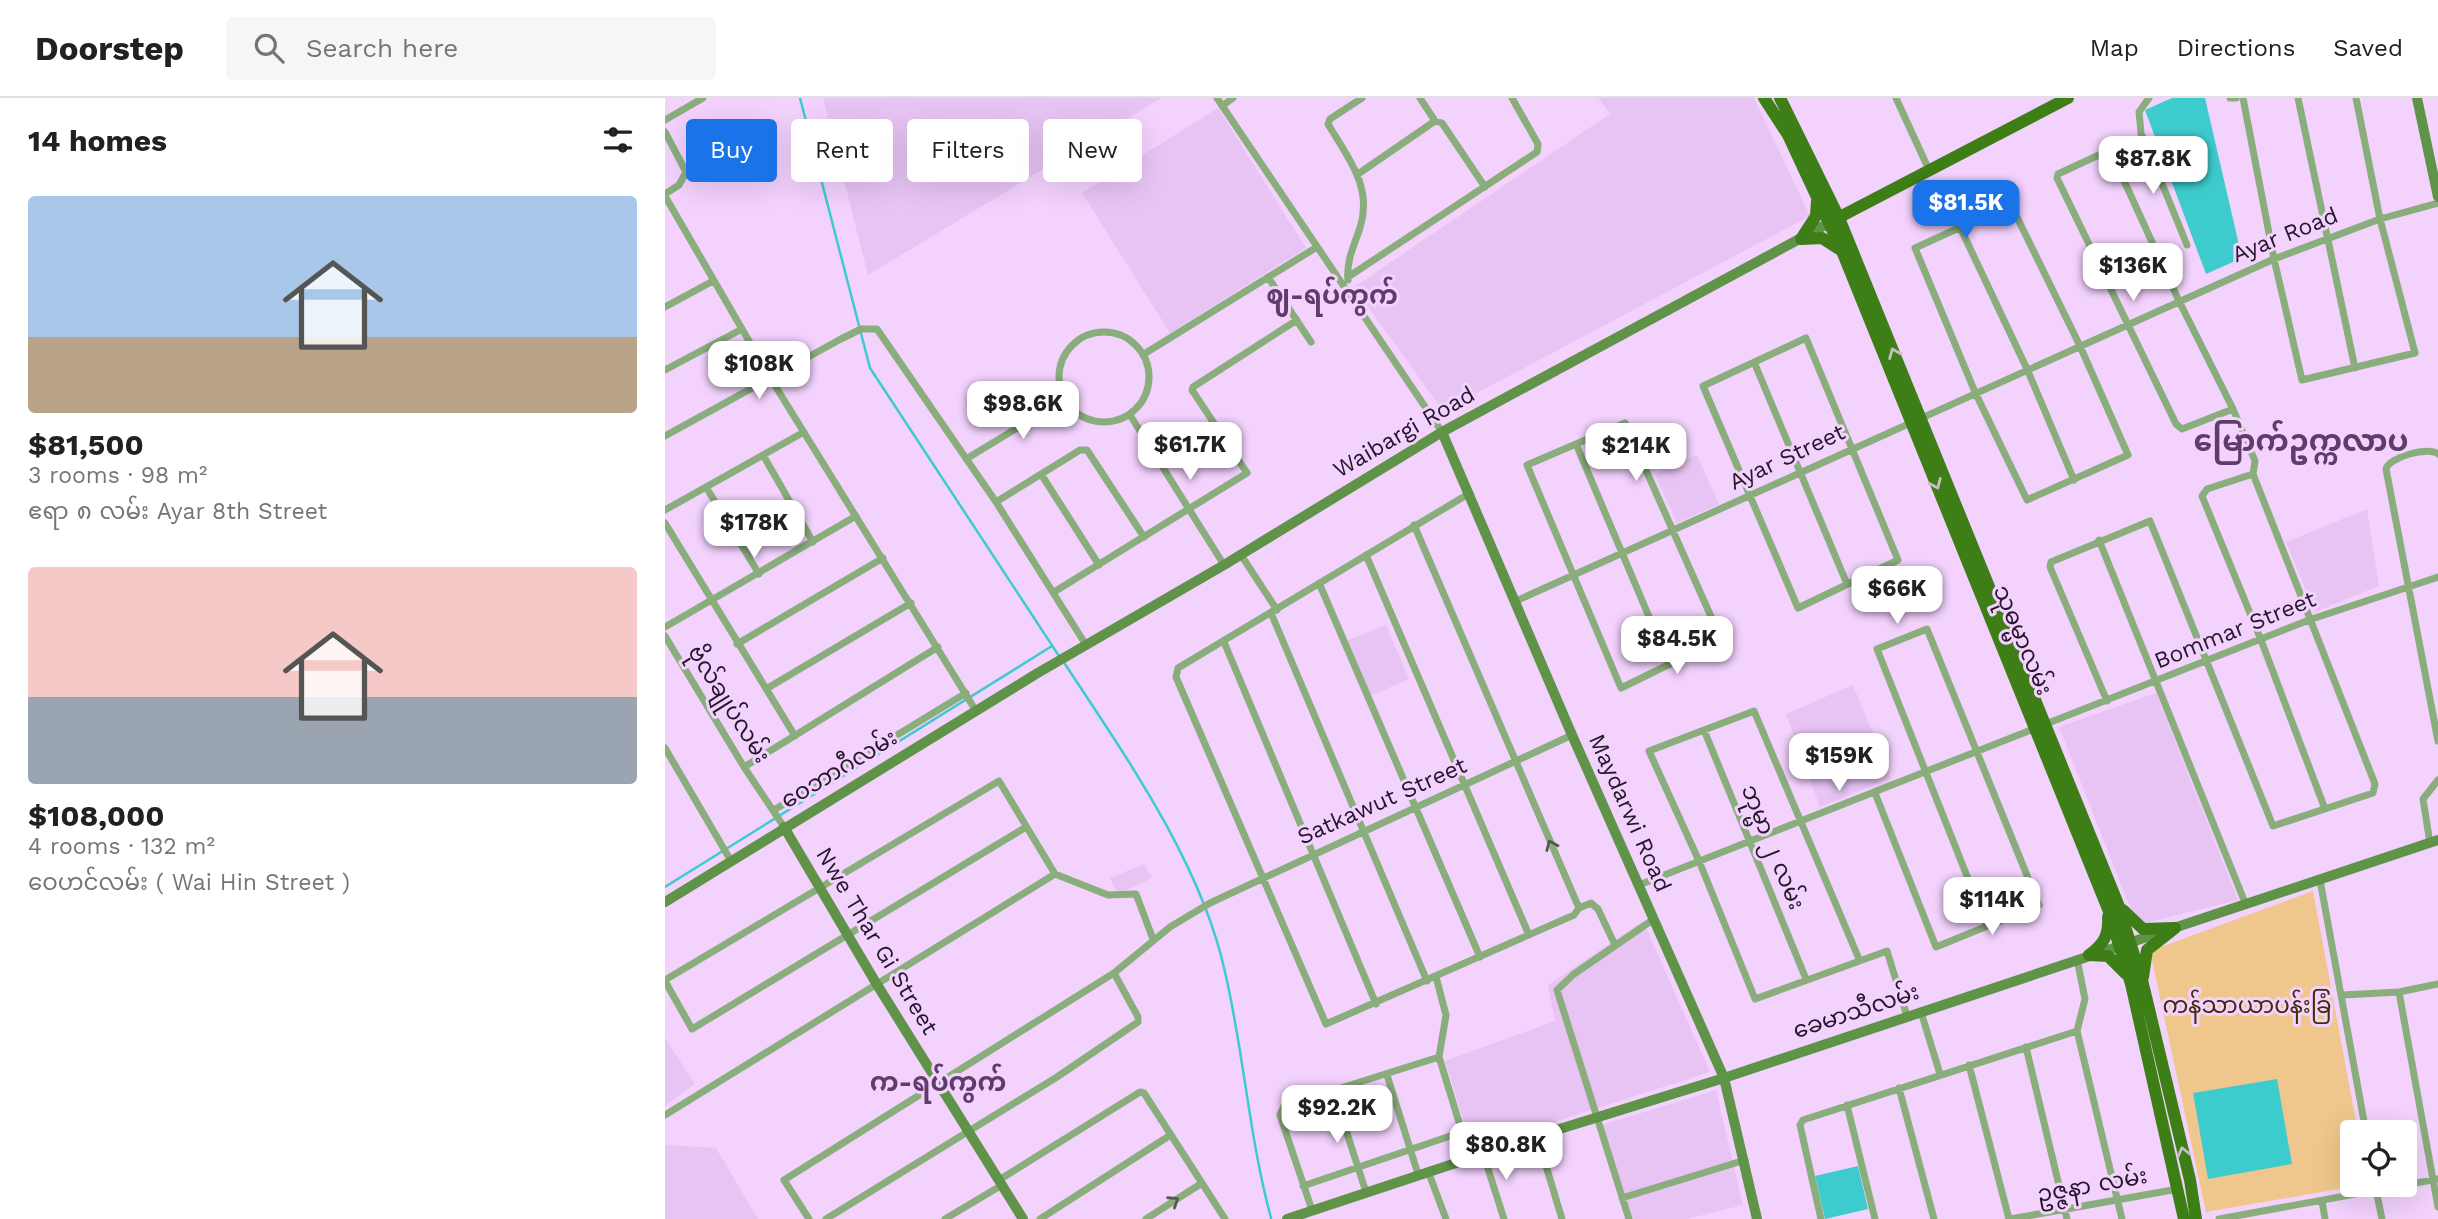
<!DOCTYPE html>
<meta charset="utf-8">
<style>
:root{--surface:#fff;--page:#f6f6f6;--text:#202124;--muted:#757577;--line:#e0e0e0;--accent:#1a73e8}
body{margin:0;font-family:"Work Sans","Noto Sans Myanmar",sans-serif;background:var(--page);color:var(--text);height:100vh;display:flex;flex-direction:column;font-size:26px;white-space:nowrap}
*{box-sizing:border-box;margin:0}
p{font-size:23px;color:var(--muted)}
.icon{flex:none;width:38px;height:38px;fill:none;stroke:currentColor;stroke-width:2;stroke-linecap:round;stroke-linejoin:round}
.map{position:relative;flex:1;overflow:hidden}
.details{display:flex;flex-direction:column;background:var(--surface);width:665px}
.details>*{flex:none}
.guide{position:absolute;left:21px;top:21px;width:665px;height:63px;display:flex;gap:14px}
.fabs{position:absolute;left:1675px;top:1022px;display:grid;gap:14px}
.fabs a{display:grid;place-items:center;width:77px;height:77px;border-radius:7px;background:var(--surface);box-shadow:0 7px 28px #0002;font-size:35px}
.price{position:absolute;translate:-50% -60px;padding:0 16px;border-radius:14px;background:#fff;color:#222;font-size:23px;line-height:46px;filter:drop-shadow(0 2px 4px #0008)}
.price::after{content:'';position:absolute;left:50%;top:42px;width:21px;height:16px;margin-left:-10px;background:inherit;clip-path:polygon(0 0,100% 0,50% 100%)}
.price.selected{background:var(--accent);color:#fff}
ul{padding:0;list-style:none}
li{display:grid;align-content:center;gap:14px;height:371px;padding:0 28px}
li span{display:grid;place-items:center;height:217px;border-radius:7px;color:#555}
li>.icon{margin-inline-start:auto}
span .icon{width:126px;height:126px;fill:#fffc;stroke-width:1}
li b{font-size:30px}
h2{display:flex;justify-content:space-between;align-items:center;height:84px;padding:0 28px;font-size:30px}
.tag{padding:0 24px;border-radius:7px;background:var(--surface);box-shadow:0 7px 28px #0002;font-size:24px;line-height:63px}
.tag.selected{background:var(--accent);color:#fff}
header{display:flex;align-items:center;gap:42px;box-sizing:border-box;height:98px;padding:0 35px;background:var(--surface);border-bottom:2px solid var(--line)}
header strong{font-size:33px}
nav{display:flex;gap:38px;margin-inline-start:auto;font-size:24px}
.search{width:490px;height:63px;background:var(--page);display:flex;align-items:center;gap:18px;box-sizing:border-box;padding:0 24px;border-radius:7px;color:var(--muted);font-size:26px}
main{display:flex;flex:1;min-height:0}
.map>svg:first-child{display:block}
.built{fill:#e8c4f5}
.green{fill:#efc78c}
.water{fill:#3dcbce}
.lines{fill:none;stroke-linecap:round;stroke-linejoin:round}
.stream{stroke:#3dcbce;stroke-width:2.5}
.street{stroke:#8aad7c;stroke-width:7}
.secondary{stroke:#5f9348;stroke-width:10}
.primary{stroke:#3d7f16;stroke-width:12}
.oneway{stroke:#c6bdc4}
.oneway2{stroke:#525a4f}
.labels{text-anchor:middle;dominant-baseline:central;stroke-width:6;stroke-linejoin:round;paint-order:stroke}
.street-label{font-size:23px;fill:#25162a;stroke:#f3d2fe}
.park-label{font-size:23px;fill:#412c07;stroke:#f3d2fe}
.quarter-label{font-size:26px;font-weight:bold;fill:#5f3c6b;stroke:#f3d2fe}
.district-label{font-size:30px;font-weight:bold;fill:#5f3c6b;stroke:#f3d2fe}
</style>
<header>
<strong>Doorstep</strong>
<div class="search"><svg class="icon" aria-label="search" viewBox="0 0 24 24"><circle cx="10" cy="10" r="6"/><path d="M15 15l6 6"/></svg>Search here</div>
<nav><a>Map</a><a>Directions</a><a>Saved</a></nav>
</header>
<main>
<section class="details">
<h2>14 homes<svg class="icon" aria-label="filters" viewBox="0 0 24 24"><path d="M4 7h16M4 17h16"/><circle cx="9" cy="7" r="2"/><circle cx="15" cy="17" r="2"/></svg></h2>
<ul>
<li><span style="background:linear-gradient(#a9c7e8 65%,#b9a48a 0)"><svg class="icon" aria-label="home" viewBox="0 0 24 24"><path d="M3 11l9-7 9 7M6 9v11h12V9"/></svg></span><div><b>$81,500</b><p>3 rooms · 98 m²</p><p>ဧရာ ၈ လမ်း Ayar 8th Street</p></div></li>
<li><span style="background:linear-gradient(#f6c9c9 60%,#9aa5b1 0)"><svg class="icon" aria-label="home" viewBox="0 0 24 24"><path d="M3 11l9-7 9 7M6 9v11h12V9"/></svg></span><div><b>$108,000</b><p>4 rooms · 132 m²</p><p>ဝေဟင်လမ်း ( Wai Hin Street )</p></div></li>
</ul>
</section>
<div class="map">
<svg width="1773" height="1121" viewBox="0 0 1773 1121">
<rect width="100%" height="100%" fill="#f3d2fe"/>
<path class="built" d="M158,0H496L203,177Z
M933,0H1089L1145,118L778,313L689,189L945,16Z
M553,10L641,150L505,235L417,95Z
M1032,357L1054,406L1012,425L990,376Z
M1702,411L1714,488L1650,514L1621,444Z
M721,527L744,581L705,598L681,543Z
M1188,587L1226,680L1155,709L1121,616Z
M1491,595L1573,802L1472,827L1394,629Z
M479,766L487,780L453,796L445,780Z
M978,823L1045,974L807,1050L780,963L890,923L883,887Z
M0,940L30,986L0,1008Z
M1051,992L1078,1107L1022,1121H964L937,1027Z
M0,1047L51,1050L93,1121H0Z"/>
<path class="green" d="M1648,793L1693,1034H1687V1087H1697L1541,1114L1485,853Z"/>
<path class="water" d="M1507,0H1540L1577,160L1541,176L1480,12Z
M1612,981L1627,1066L1543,1081L1528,995Z
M1193,1068L1203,1111L1160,1121L1150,1078Z"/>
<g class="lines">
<path class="stream" d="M135,0L205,270L394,558
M398,563C459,656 536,764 560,874C579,955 584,1039 606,1120
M0,789L387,548"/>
<path class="street" d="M552,0L777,334
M755,0L770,23L777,25L820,89
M1231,0L1264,72
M1565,0H1571
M1578,0L1609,161L1637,282L1750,255L1715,121L1691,0
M1633,0L1690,270
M557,8L568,0
M0,22L38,0
M0,34L21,74L14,87L0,96
M1478,39L1522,147
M1450,63L1477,45L1474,14L1484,0
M693,76L770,23
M0,98L106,281L311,613
M1342,108L1348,111L1415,248L1463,357L1362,402L1310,294L1250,150Z
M1295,129L1362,271L1409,382
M603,179L646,244
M683,179L872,54L873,46L847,0
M683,182C681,164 689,147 695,130C708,89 683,60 663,26L665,21L697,0
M0,209L48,183
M394 279a45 45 0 1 1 90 0a45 45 0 1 1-90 0Z
M1141,240L1233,462L1133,510L1038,288Z
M479,256L652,149
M1089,264L1182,486
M0,272L77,231
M1568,311L1517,331L1511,326L1392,80L1393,76L1436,56H1444L1450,63L1514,203L1568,311L1590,363L1588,376
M465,317L559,467
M960,325L1056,541L956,590L862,367Z
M0,338L174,242L196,231H212L331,404L421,547
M911,346L1004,566
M1773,356C1764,348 1724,359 1721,371L1773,643
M98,357L148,444
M301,361L400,301
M376,376L434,467
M1588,376L1542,391L1537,398L1596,542L1660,711
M41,389L94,476
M805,395L513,570L511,579L661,926L909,817L914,810L926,805L933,811L950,847
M331,404L415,352H422L479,439
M0,412L139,334
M0,425L130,638
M749,427L914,810
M1434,442L1581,807
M576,457L612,512
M701,457L864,837
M654,485L815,859
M389,494L582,375L527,292L528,289L632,222
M851,503L1609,161L1715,121L1773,105
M606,515L762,883
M0,529L191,418
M0,538L79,669L119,729
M559,544L711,906
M72,546L218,460
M101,591L246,505
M1442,603L1385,469L1386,464L1485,423L1608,728L1708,695L1710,686L1588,376
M1039,632L1141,881
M0,650L66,763
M79,669L273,549
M1210,695L1271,849L1374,807L1262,531L1212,551L1321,826
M109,712L301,595
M1765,745L1758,701L1773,682
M1655,782L1701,1034
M974,787L1644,522L1773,479
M1194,861L1089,613L984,653L1034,763L1090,901L1222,853L1242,918
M1412,861L1420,901L1412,933L1457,1121
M771,879L781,917L774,959L805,1060
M0,882L334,683L390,776L443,797L471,796L488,841
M0,883L27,931L361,729
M1734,894L1773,1109
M1678,897L1734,894L1773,886
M1256,914L1275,976
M1361,949L1402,1121
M1304,967L1344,1121
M722,977L753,1076
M1234,990L1269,1121
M668,992L701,1094
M1182,1007L1210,1121
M0,1017L390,776
M872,1038L897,1121
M818,1055L839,1121
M763,1073L781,1121
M334,1082L475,994L479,995L560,1121
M1710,1087L1717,1121
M638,1088L797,1034
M957,1100L1080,1062
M1657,1103L1660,1121
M647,1112L615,1017L619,1008L774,959
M144,1121L119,1082L449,875L505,829L545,805L907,637
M161,1121L392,979L473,924V919L449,875
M280,1121L337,1087
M375,1121L504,1038
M481,1121L537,1085
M964,1121L892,892L909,876L989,821
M1156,1121L1135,1027L1138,1022L1412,933
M1345,1121L1513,1091
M1554,1121L1773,1081"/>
<path class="secondary" d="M1752,0L1773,99
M777,334L907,637L1059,980L1092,1121
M119,729L211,885L358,1121
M0,804L371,576L559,467L777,334L1164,125
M622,1121L872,1038L1059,980L1773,742"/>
<path class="primary" d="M1099,0L1123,37L1177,153L1443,811L1466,886L1519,1121
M1115,0L1174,120L1453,806L1477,882L1525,1082L1531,1121
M1167,123L1403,0
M1136,141L1151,118L1152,103
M1136,141L1157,140L1174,151
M1458,812L1478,831L1510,830
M1424,857L1443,858L1461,876
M1424,857C1439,846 1444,837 1443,819
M1478,879L1482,852L1510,830"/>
</g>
<defs><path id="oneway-chevron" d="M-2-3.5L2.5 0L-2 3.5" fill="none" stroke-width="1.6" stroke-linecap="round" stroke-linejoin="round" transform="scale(1.75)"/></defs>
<g class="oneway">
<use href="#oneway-chevron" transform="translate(1229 255) rotate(-112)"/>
<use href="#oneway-chevron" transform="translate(1271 386) rotate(67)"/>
<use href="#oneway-chevron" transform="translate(1518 1054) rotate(-104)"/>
</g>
<g class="oneway2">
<use href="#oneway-chevron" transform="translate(886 747) rotate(-114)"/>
<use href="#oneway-chevron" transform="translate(509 1103) rotate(-33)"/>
</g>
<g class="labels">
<g class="street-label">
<text transform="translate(1620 137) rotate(-22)">Ayar Road</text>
<text transform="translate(739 334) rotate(-30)">Waibargi Road</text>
<text transform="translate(1122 359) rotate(-25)">Ayar Street</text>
<text transform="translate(1570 532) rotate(-22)">Bommar Street</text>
<text transform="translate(1358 542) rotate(67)">သုဓမ္မာလမ်း</text>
<text transform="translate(64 606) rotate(58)">ဗိုလ်ချုပ်လမ်း</text>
<text transform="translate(174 671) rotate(-31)">ဝေဘာဂီလမ်း</text>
<text transform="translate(717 703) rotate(-24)">Satkawut Street</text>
<text transform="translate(965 715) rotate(66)">Maydarwi Road</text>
<text transform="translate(1108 749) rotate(68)">ဘုမ္မာ ၂ လမ်း</text>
<text transform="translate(212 843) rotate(59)">Nwe Thar Gi Street</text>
<text transform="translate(1191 913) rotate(-18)">ခေမာသီလမ်း</text>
<text transform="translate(1427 1087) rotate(-10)">ဥဇ္ဇနာ လမ်း</text>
</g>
<g class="park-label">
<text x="1582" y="907">ကန်သာယာပန်းခြံ</text>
</g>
<g class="quarter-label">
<text x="667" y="197">ဈ-ရပ်ကွက်</text>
<text x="273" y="984">က-ရပ်ကွက်</text>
</g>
<g class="district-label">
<text x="1636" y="342">မြောက်‌ဥက္ကလာပ</text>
</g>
</g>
</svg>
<div class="fabs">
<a><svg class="icon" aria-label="locate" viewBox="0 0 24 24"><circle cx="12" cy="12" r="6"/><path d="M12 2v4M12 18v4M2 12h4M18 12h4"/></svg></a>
</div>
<b class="price" style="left:1488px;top:98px">$87.8K</b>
<b class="price selected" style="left:1301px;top:142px">$81.5K</b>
<b class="price" style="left:1468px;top:205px">$136K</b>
<b class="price" style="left:94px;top:303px">$108K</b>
<b class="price" style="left:358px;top:343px">$98.6K</b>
<b class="price" style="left:525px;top:384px">$61.7K</b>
<b class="price" style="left:971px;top:385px">$214K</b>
<b class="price" style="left:89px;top:462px">$178K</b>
<b class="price" style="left:1232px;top:528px">$66K</b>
<b class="price" style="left:1012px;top:578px">$84.5K</b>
<b class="price" style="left:1174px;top:695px">$159K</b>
<b class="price" style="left:1327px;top:839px">$114K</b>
<b class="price" style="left:672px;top:1047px">$92.2K</b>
<b class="price" style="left:841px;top:1084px">$80.8K</b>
<div class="guide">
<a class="tag selected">Buy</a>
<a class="tag">Rent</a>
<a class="tag">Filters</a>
<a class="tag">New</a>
</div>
</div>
</main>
